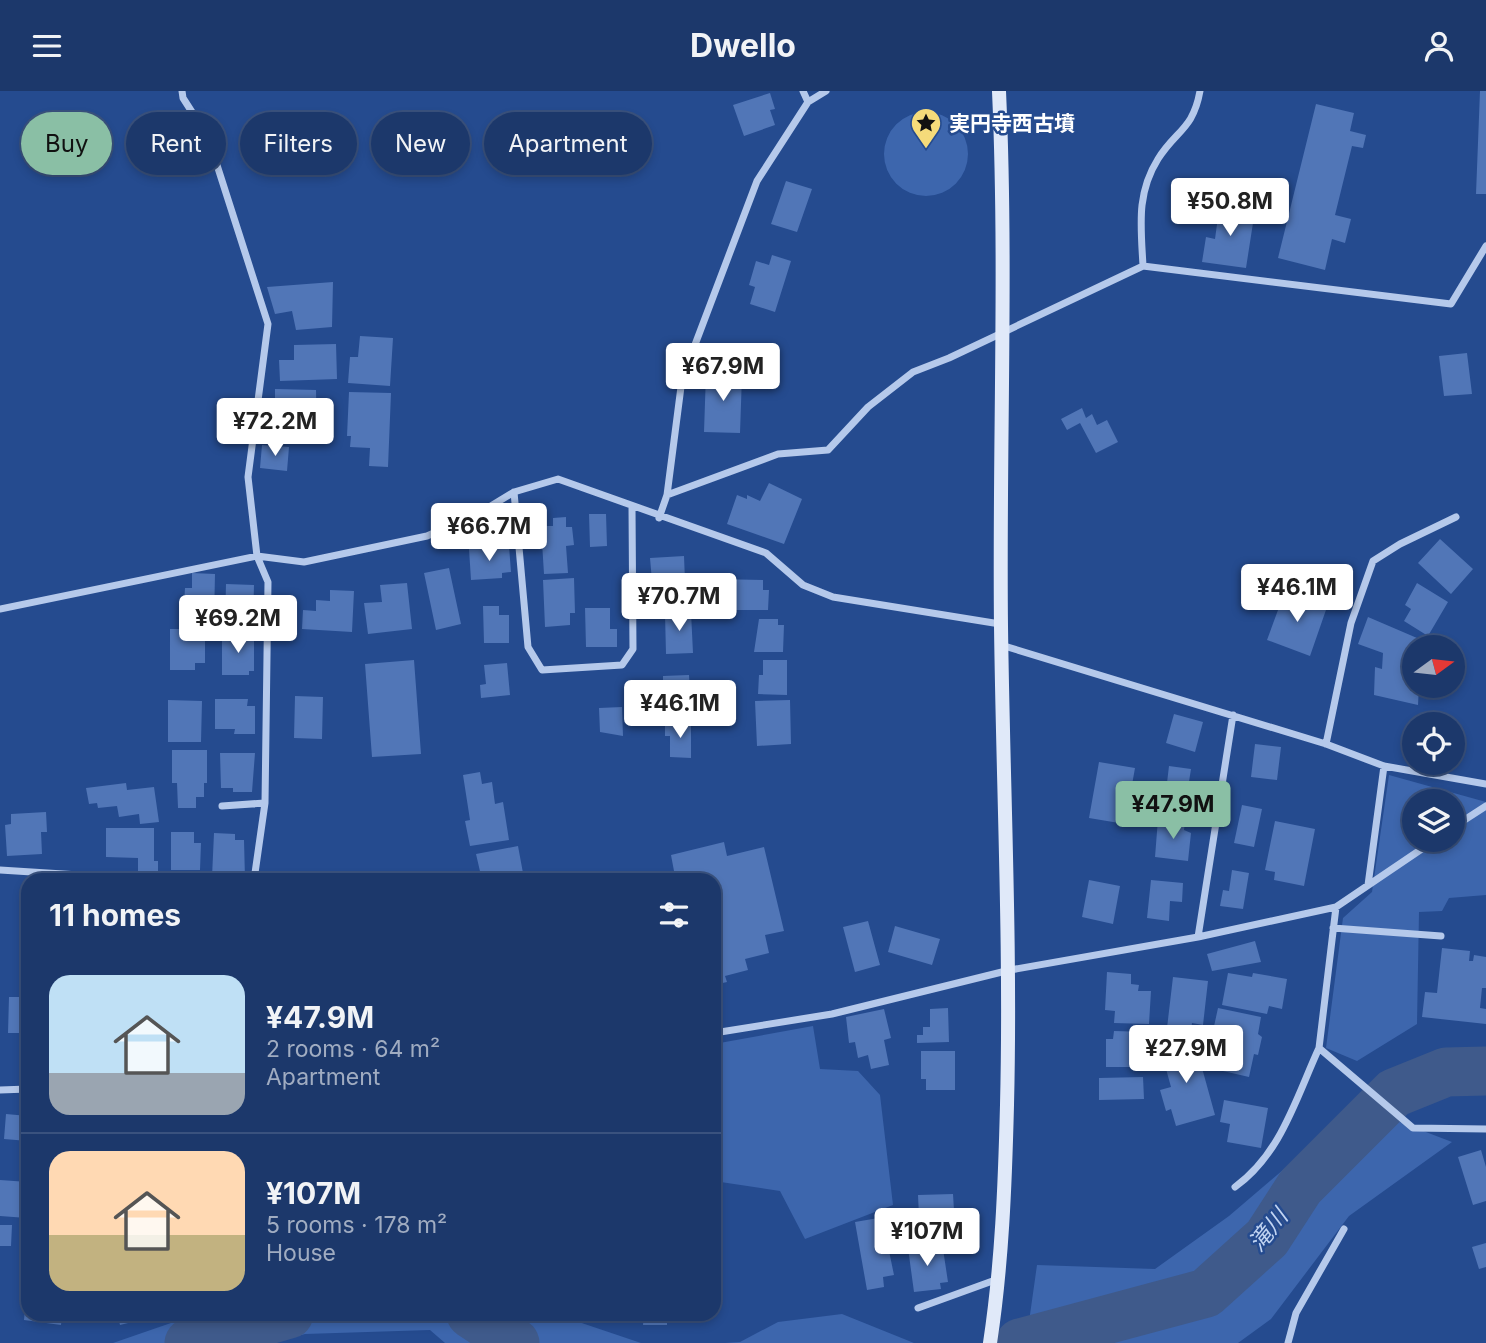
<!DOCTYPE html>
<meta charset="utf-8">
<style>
:root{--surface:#1c386b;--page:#294373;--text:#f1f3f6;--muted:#a0acc1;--line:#3a527e;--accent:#8abfa5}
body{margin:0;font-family:Inter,"Noto Sans JP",sans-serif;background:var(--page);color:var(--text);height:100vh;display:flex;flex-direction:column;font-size:26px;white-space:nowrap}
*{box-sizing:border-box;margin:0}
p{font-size:23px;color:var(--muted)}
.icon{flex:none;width:38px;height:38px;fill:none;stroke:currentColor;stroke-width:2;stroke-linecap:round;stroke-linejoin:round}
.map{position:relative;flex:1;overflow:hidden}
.sheet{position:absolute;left:21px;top:782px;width:700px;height:448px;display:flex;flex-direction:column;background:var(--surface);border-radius:21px;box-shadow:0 4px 10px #0003,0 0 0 2px var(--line)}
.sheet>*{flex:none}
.guide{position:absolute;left:21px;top:21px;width:700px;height:63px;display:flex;gap:14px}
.needle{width:46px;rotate:75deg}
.controls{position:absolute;left:1402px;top:544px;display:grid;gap:14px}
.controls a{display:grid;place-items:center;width:63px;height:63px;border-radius:50%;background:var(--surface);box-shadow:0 4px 10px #0003,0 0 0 2px var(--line);font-size:35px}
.price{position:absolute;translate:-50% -60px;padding:0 16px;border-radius:7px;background:#fff;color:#222;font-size:23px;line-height:46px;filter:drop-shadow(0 2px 4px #0008)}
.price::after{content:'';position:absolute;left:50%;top:42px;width:21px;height:16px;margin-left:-10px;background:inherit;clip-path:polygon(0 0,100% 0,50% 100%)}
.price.on{background:var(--accent);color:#111}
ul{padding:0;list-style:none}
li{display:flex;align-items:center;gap:21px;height:175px;padding:0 28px}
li+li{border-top:2px solid var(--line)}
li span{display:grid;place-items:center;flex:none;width:196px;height:140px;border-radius:21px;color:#555}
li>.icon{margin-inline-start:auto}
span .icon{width:84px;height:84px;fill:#fffc;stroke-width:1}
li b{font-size:30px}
h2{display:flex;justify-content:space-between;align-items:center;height:84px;padding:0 28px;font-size:30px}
.chip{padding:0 24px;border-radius:32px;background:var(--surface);box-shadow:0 4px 10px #0003,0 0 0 2px var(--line);font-size:24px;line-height:63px}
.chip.on{background:var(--accent);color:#111}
header{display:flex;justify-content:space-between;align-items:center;height:91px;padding:0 28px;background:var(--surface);font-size:32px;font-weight:700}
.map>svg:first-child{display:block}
.green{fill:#3d66ad;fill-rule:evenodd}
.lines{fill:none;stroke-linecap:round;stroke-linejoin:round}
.river{stroke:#3f5a8b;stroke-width:49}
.building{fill:#5176b7}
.street{stroke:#b5c9eb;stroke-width:7}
.secondary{stroke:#e0e9f9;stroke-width:14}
.labels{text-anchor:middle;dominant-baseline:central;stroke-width:5;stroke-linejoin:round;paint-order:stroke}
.poi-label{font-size:21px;font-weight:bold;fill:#fff;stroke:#254b8f;text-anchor:start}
.water-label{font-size:23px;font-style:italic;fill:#c1d4f2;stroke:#254b8f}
</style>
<header><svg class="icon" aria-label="menu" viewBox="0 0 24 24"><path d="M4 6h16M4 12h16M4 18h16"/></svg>Dwello<svg class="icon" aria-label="person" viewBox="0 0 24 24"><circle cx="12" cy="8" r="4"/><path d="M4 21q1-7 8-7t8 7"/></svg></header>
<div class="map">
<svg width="1486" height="1252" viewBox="0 0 1486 1252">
<rect width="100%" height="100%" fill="#254b8f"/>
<path class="green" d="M884 63a42 42 0 1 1 84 0a42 42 0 1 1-84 0Z
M1389,684L1486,711V804L1449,807L1442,820L1419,821L1417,933L1357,970L1326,957L1343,827L1372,801ZM1414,710H1452V749H1414Z
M813,935L820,978L858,980L880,1004L893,1114L805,1148L780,1100L714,1090V953Z
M1358,1015L1452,1051L1349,1125L1271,1228L1238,1252H1026L1037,1174L1155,1178L1229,1125Z
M197,1223H555L641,1252H445L430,1239L305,1243L271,1252H113Z
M842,1223L914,1252H725L740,1251L778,1231Z"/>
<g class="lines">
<path class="river" d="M471,1223L515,1252
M189,1252L289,1223
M1020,1252L1206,1202L1267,1147L1300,1096L1394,1002L1446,981L1486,980"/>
</g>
<path class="building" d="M1480,0H1486V103H1476Z
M770,2L775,18L770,19L775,34L744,45L733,14Z
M1316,13L1354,22L1350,40L1366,44L1363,57L1352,55L1335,124L1351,128L1345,152L1332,148L1325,179L1278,167Z
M786,90L812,98L797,141L771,133Z
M1220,111L1248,115L1245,132H1253L1246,177L1202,171L1206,146L1215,148Z
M772,164L791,170L775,221L750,213L755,196L749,194L756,170L769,174Z
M333,191L332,236L296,239L292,220L275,223L267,196Z
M360,245L393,247L390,295L348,292L350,266H358Z
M336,253L337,288L280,290L279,269H294V254Z
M1467,262L1472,303L1444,305L1439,265Z
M706,282L742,284L740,342L704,341Z
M275,298L316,299L317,348H301V339H288V320H275Z
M349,301L391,302L388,376L369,375L370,357L350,356L351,345H347Z
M1082,317L1086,327L1092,323L1097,334L1107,329L1118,351L1096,362L1080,332L1067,339L1061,328Z
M262,354L289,356L287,380L260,377Z
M769,392L802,408L784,453L727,433L737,404L747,408V404L760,410Z
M589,423H606L607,455L590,456Z
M566,426V436H572L574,454L566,455L568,482L544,483L541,435H553V427Z
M1440,448L1473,478L1451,503L1418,472Z
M509,455L511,481L502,482V487L471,489L469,458Z
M684,465L685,490H680L681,507L660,508L659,489L652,490L650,467Z
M449,477L461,533L436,539L424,482Z
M192,482L215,483L214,530L183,529L185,497H192Z
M574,487L575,522H570V534L545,536L543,489Z
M715,488L763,489V499H769L768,519H715Z
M407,492L412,538L368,543L364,512L382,511L380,494Z
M1417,492L1448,511L1428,545L1404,530L1411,518L1405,514Z
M226,493L254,494L253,532L225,531Z
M330,499L354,500L352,541L302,538L303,519L316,520V509L330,510Z
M1285,500L1327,516L1310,565L1267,549Z
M483,515H499V524H509V552H484Z
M585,517H610V538H617V556H586Z
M691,521L693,562L666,563L665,523Z
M1368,526L1424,550L1423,556H1414V595H1419L1418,614L1374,604L1375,576L1382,578L1383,562L1358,553Z
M759,528H778V534H784L783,561H754Z
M170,538H205V572H195V579H170Z
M222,545H254V580H249V584H222Z
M414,569L421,663L372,666L365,573Z
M763,569H787V604L758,603L759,584H763Z
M507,572L510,604L481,607L480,594L486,593L484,574Z
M689,584L691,619H670V601H663V585Z
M295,605L323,606L322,648L294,647Z
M215,608H248L247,615H255V643H234L235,638H215Z
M168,609L202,610L201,651H168Z
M790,609L791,653L757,655L755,610Z
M622,616L623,645L600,641L599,617Z
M1174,623L1203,631L1195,661L1166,652Z
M665,633H691V667L670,666V645H665Z
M1255,653L1281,656L1277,689L1251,686Z
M172,659H207V692H204V706H196V717H178L177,692H172Z
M220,662H255L252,701H233V697H221Z
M1099,671L1135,677L1125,733L1089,727Z
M1169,675L1191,678L1188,697L1196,700L1194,717L1184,716L1183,720L1164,717Z
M480,681L482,693L492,691L495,713L503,711L509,749L470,755L465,730L470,729L463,684Z
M126,692L127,699L154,696L159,731L140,733L139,723L119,726L117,715L98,717L97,712L89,713L86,697Z
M1242,714L1262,718L1254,756L1234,752Z
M46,721L47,741H41L42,763L7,765L5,734L11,733V723Z
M1158,728L1185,731L1184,739L1191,742L1188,770L1155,766Z
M1275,730L1315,738L1304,795L1274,789L1275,781L1265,779Z
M106,737H154V770H158V780H138V767L106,766Z
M171,741H194V752H201L200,779H171Z
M214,742L235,743V749H244L245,788L212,786Z
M724,751L727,765L764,756L784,840L765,844L769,862L745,868L748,879L725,885L727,891L714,894V789H666L664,782L674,780L671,764Z
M518,755L523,782L482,789L476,763Z
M1232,779L1249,782L1243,818L1220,815L1223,799L1229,800Z
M1089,789L1120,795L1113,833L1082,826Z
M1151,789L1183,792L1182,811L1170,810L1169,830L1147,827Z
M868,830L880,874L855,881L843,836Z
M895,835L940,848L932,874L888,861Z
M1255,850L1261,871L1212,880L1207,863Z
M1442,857L1470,860L1469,870H1473L1474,864L1486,866V897H1482L1480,917L1486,918V933L1422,926L1425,901L1437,902Z
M1107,881L1131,883V893L1139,894L1138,900H1151L1149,933L1114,932L1115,920L1105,919Z
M1228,882L1252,886L1253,882L1287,888L1282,918L1269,915L1267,923L1222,914Z
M1173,886L1208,890L1203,934L1192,932L1191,940L1167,937Z
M9,906H28V942H8Z
M948,917L949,951L917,952V944H923V936H930V918Z
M1218,917L1261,926L1258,943L1262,946L1258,964L1254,963L1249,986L1210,977L1211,973L1206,972Z
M884,918L891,947L884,949L889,974L871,978L868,964L858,967L855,951L849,952L846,926Z
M1114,940L1149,941L1148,967H1141V976H1106V948H1113Z
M1194,948L1215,1024L1176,1035L1171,1018L1166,1020L1160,999L1171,996L1163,967L1168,966L1165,956Z
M21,957H28V990H21Z
M921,960H955V999H926V988H921Z
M1143,986L1144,1008L1099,1009V987Z
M1224,1009L1268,1017L1261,1057L1227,1051L1230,1033L1220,1031Z
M6,1023L28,1025V1050L4,1048Z
M1481,1059L1486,1076V1110L1473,1114L1458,1066Z
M0,1089L28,1091L27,1127L0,1125Z
M953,1103L955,1136L944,1137V1146L920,1147L918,1104Z
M890,1125L896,1159L889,1160L894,1184L883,1186L884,1196L867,1199L855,1131Z
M0,1134H12L11,1155H0Z
M1486,1152V1176L1479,1178L1472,1156Z
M933,1153L934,1160L943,1158L948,1191L940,1192L941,1198L914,1201L908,1157Z
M26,1208L28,1223H62L61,1234L24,1229Z
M117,1223H160V1224L120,1234Z
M644,1223H667V1234H643Z"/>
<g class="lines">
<path class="street" d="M182,0L183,7L208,46L268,233L248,386L257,465L268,491L265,712L254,789
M803,0L808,11
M1143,175C1141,136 1136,103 1158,68C1176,39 1193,39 1200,0
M514,401L528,556L542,579L622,574L633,558L632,416
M667,404L778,363L828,359L868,316L913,281L949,267L1143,175L1451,213L1486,155
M659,427L667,404L682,288L757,90L808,11L826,0
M0,518L257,465L304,471L427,445L481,421L514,401L558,388L766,462L803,494L833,506L1000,533
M1001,554L1326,653L1384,675L1486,693
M1326,653L1351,532L1373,470L1400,453L1456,426
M222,715L265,712
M1452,737L1486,715
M0,779L158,789
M1368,794L1384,675
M1336,816L1319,957L1413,1037L1486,1038
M1333,837L1441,845
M1198,846L1233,624
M714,942L832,923L1010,879L1198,846L1336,816L1435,749
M0,999L28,998
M1235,1096C1281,1063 1296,1007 1319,957
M918,1217L998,1188
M1288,1252L1296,1222L1344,1138"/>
<path class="secondary" d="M990,1252C1002,1173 1005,1093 1007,1014C1011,854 1003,695 1001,535C999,357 1007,178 999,0"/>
</g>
<defs>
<g id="sight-pin" transform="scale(1.575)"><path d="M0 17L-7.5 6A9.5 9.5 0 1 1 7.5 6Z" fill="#f5db7a" stroke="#254b8f"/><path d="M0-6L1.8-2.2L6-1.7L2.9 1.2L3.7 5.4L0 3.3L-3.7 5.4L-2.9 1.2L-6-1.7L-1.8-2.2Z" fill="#111"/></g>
</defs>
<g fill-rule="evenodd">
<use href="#sight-pin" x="926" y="32"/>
</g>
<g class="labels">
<g class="poi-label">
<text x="949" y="32">実円寺西古墳</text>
</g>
<g class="water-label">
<text transform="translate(1268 1139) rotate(-51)">滝川</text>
</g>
</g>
</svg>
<div class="controls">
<a><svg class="needle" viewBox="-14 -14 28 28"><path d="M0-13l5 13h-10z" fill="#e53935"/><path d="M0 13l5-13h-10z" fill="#a0acc1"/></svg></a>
<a><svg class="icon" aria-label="locate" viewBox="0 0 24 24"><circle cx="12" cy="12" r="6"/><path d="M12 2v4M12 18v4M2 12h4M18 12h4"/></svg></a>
<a><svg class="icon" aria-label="layers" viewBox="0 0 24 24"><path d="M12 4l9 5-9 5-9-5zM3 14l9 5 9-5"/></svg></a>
</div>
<b class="price" style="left:1230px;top:147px">¥50.8M</b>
<b class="price" style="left:723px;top:312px">¥67.9M</b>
<b class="price" style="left:275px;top:367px">¥72.2M</b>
<b class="price" style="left:489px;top:472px">¥66.7M</b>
<b class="price" style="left:1297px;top:533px">¥46.1M</b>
<b class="price" style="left:679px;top:542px">¥70.7M</b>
<b class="price" style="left:238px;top:564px">¥69.2M</b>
<b class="price" style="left:680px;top:649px">¥46.1M</b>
<b class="price on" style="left:1173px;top:750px">¥47.9M</b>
<b class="price" style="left:1186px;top:994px">¥27.9M</b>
<b class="price" style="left:927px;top:1177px">¥107M</b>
<div class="guide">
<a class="chip on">Buy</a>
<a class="chip">Rent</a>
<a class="chip">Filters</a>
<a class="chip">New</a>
<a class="chip">Apartment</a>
</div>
<section class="sheet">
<h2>11 homes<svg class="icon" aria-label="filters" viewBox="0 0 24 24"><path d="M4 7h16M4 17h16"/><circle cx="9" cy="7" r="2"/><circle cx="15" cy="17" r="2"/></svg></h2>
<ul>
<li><span style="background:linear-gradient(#bfe0f5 70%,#9aa5b1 0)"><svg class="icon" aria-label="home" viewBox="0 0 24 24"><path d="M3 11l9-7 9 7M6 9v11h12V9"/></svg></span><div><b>¥47.9M</b><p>2 rooms · 64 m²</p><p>Apartment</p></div></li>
<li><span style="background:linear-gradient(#ffd9b3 60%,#c2b280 0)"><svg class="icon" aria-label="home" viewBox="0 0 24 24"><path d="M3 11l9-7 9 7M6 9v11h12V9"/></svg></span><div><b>¥107M</b><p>5 rooms · 178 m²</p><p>House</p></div></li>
</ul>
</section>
</div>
